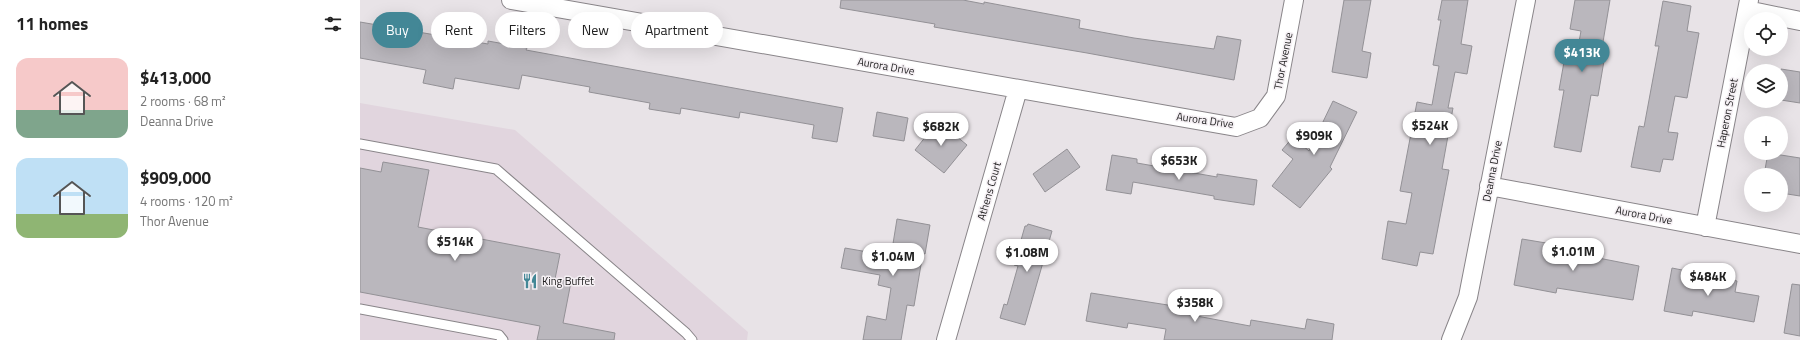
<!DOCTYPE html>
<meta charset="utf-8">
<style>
:root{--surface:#fff;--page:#f2f2f2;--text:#222;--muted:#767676;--accent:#438796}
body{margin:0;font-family:"Titillium Web",sans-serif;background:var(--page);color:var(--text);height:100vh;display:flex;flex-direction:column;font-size:15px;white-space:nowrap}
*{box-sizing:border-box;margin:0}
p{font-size:13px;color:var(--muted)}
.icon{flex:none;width:22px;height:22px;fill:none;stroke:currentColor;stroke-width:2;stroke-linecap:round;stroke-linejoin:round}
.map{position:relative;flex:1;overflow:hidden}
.side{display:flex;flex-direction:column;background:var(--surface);width:360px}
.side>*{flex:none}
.hud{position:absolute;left:12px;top:12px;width:380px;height:36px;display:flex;gap:8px}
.tools{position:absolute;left:1384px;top:12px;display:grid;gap:8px}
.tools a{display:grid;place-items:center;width:44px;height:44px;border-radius:50%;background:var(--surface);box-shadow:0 4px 16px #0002;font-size:20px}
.price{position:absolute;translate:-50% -34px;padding:0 9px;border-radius:14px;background:#fff;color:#222;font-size:13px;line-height:26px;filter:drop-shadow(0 1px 2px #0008)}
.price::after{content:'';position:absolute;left:50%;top:24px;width:12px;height:9px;margin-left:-6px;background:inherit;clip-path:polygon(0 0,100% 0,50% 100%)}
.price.active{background:var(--accent);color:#fff}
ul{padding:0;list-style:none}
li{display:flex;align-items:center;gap:12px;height:100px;padding:0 16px}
li span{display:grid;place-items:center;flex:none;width:112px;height:80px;border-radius:12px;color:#555}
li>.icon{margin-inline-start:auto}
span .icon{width:48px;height:48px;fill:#fffc;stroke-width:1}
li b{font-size:17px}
h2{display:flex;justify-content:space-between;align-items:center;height:48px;padding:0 16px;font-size:17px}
.chip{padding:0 14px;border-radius:18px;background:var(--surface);box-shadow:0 4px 16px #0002;font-size:14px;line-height:36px}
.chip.active{background:var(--accent);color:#fff}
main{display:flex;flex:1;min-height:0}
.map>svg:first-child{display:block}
.built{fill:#e1d5de}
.building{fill:#bab7bd;stroke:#939196}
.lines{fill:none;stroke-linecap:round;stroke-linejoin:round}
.lane-casing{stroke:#898589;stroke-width:11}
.street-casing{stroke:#898589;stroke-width:20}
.lane{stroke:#fff;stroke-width:9}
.street{stroke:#fff;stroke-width:18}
.labels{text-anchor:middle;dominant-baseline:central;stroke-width:3;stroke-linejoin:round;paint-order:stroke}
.street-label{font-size:11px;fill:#1e1d1e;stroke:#f5f0f4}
.poi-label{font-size:11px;fill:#1e1d1e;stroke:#f5f0f4;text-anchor:start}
</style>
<main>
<section class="side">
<h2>11 homes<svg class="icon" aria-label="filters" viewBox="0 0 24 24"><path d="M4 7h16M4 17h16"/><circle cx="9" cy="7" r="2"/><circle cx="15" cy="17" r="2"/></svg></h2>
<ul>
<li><span style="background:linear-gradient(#f6c9c9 65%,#7fa58c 0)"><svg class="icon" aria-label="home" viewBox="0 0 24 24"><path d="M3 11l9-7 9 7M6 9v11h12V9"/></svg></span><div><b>$413,000</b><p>2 rooms · 68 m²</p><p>Deanna Drive</p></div></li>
<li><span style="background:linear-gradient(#bfe0f5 70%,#8fb573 0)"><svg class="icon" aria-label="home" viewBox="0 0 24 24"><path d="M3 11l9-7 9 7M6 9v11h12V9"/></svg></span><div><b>$909,000</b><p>4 rooms · 120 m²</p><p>Thor Avenue</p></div></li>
</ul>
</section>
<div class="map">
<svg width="1440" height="340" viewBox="0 0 1440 340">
<rect width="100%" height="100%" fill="#e8e3e7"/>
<path class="built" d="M0,103L155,130L388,332L387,340H0Z"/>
<path class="building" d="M481,0H603L624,4V2L720,20L719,28L774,38L854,49L857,36L881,40L874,80L727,53L574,27L575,24L480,8Z
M984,0H1011L1002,51L1011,53L1007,78L972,72Z
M1082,0H1108L1101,44L1112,46L1107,74L1095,72L1088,108H1093L1082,169L1089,170L1073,254L1060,252L1057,266L1022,259L1028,221L1046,224L1052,193L1040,191L1057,102L1072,105L1079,66L1073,65L1081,20H1078Z
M1215,0H1250L1241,54L1245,55L1238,96L1231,95L1221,152L1194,147L1204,90H1199L1204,62L1215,64L1221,31L1210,29Z
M1303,1L1331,6L1327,31L1339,33L1327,98L1315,96L1308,132L1318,133L1313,160L1303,159L1300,172L1271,167L1279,126L1284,127L1299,46H1295Z
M0,22L128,44V41L167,48L166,50L483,108L477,142L452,138L454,125L380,112L379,118L321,108L320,114L289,109L290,103L229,92L230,87L162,75L159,89L95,78L93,89L63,83L66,70L0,58Z
M1421,69L1440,72V103L1421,100Z
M973,101L997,112L970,167L972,169L940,208L912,186L933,159L922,150L933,137L949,151Z
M517,112L548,118L544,141L513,136Z
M578,121L607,145L584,173L555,150Z
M707,149L720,167L685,192L673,174Z
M1408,153L1440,158V196L1421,193V175H1404Z
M752,155L777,159V163L857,177V174L897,180L894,205L854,199V196L773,182L771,194L746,190Z
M23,162L69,170L58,227L200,254L195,279L211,282L203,323L255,333L254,340H177L180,326L0,292V168L21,172Z
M537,219L570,225L565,254L563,253L554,306L547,305L541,340H503L507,316L526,320L531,288L518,285L520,275L481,268L485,248L531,256Z
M668,224L692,231L665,325L640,318L644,304L647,305L658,266L654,265L665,226H667Z
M1162,239L1204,246L1203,251L1279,266L1273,300L1197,288L1196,293L1154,285Z
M1312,268L1377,281L1375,292L1399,296L1394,322L1333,311L1332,316L1304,311Z
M1432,284L1440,285V336L1424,333Z
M731,293L827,308L826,314L890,326L891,320L945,329L947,319L974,324L972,340H804L806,329L768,323L767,328L726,321Z"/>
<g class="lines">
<g class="lane-casing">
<path id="lane" d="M0,144L136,169L326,333L332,340
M0,309L139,335L143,340"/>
</g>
<g class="street-casing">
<path id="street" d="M151,0L876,127L900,118L916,96L934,0
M1387,10L1440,21
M1129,186L1440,244
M1345,227L1389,0
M586,340L658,89
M1091,340L1108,297L1166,0"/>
</g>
<use href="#lane" class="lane"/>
<use href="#street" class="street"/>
</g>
<defs>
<g id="restaurant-bare" transform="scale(1.2)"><path d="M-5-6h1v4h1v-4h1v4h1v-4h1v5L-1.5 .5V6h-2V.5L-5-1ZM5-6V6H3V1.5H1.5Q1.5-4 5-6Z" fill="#438796" stroke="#f5f0f4" stroke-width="2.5" paint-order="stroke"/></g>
</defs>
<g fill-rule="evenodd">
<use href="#restaurant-bare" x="170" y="281"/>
</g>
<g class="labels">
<g class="street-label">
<text transform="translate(923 61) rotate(-79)">Thor Avenue</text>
<text transform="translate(526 66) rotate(10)">Aurora Drive</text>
<text transform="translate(1367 113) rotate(-79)">Haperon Street</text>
<text transform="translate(845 120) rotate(8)">Aurora Drive</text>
<text transform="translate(1132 171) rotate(-79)">Deanna Drive</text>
<text transform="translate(629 191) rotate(-74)">Athens Court</text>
<text transform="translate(1284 215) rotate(11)">Aurora Drive</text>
</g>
<g class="poi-label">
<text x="182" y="281">King Buffet</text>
</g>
</g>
</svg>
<div class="tools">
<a><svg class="icon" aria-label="locate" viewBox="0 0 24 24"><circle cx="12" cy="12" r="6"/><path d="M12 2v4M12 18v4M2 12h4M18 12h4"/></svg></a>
<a><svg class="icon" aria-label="layers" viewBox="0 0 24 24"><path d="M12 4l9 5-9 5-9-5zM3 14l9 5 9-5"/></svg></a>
<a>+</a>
<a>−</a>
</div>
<b class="price active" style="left:1222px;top:73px">$413K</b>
<b class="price" style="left:1070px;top:146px">$524K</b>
<b class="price" style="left:581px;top:147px">$682K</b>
<b class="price" style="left:954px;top:156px">$909K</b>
<b class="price" style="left:819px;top:181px">$653K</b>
<b class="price" style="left:95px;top:262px">$514K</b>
<b class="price" style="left:1213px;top:272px">$1.01M</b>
<b class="price" style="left:667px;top:273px">$1.08M</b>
<b class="price" style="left:533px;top:277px">$1.04M</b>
<b class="price" style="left:1348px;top:297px">$484K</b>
<b class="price" style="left:835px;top:323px">$358K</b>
<div class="hud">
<a class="chip active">Buy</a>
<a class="chip">Rent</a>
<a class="chip">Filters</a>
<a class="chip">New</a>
<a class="chip">Apartment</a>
</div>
</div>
</main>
